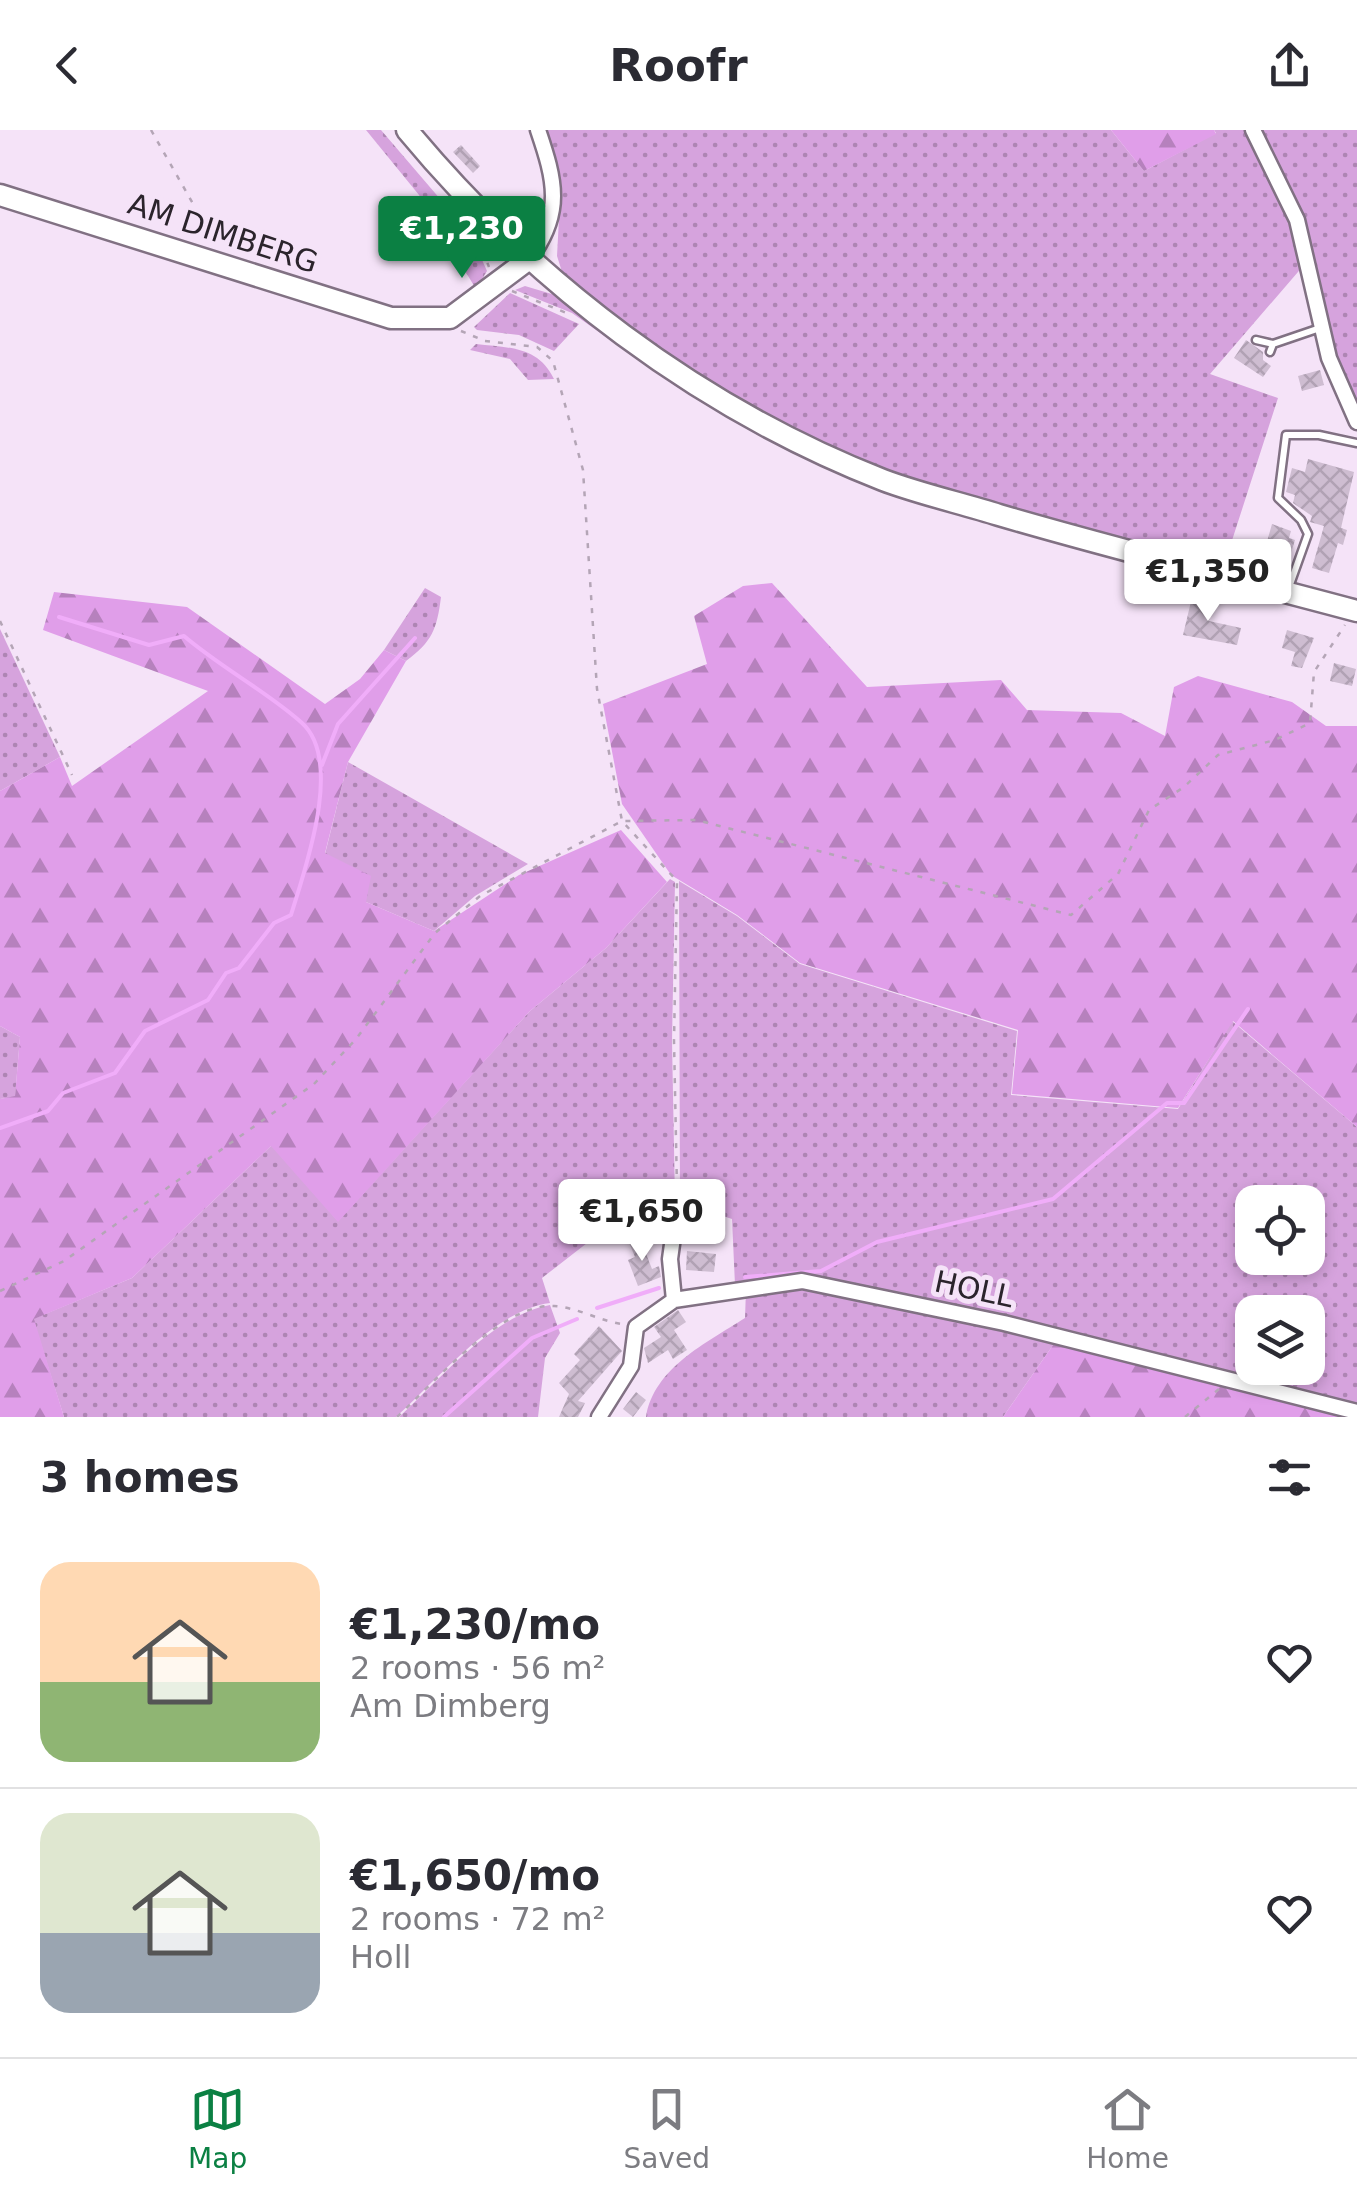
<!DOCTYPE html>
<meta charset="utf-8">
<style>
:root{--surface:#fff;--page:#f7f7f7;--text:#2b2b33;--muted:#7c7c81;--line:#e1e1e2;--accent:#0b8043}
body{margin:0;font-family:"DejaVu Sans",sans-serif;background:var(--page);color:var(--text);height:100vh;display:flex;flex-direction:column;font-size:38px;white-space:nowrap}
*{box-sizing:border-box;margin:0}
p{font-size:32px;color:var(--muted)}
.icon{flex:none;width:55px;height:55px;fill:none;stroke:currentColor;stroke-width:2;stroke-linecap:round;stroke-linejoin:round}
.map{position:relative;height:1287px;overflow:hidden}
.panel{display:flex;flex-direction:column;background:var(--surface);flex:1}
.panel>*{flex:none}
.fabs{position:absolute;left:1235px;top:1055px;display:grid;gap:20px}
.fabs a{display:grid;place-items:center;width:90px;height:90px;border-radius:20px;background:var(--surface);box-shadow:0 5px 15px #0003;font-size:50px}
.price{position:absolute;translate:-50% -85px;padding:0 22px;border-radius:10px;background:#fff;color:#222;font-size:32px;line-height:65px;filter:drop-shadow(0 2px 5px #0008)}
.price::after{content:'';position:absolute;left:50%;top:60px;width:30px;height:22px;margin-left:-15px;background:inherit;clip-path:polygon(0 0,100% 0,50% 100%)}
.price.active{background:var(--accent);color:#fff}
ul{padding:0;list-style:none}
li{display:flex;align-items:center;gap:30px;height:250px;padding:0 40px}
li+li{border-top:2px solid var(--line)}
li span{display:grid;place-items:center;flex:none;width:280px;height:200px;border-radius:30px;color:#555}
li>.icon{margin-inline-start:auto}
span .icon{width:120px;height:120px;fill:#fffc;stroke-width:1}
li b{font-size:42px}
h2{display:flex;justify-content:space-between;align-items:center;height:120px;padding:0 40px;font-size:42px}
header{display:flex;justify-content:space-between;align-items:center;height:130px;padding:0 40px;background:var(--surface);font-size:45px;font-weight:800}
.dock{display:flex;justify-content:space-around;align-items:center;height:140px;border-top:2px solid var(--line);background:var(--surface);font-size:28px;color:var(--muted)}
.dock a{display:grid;justify-items:center;gap:5px}
.dock .active{color:var(--accent)}
.map>svg:first-child{display:block}
.grass{fill:url(#grass-dots);fill-rule:evenodd}
.forest{fill:url(#forest-firs)}
.lines{fill:none;stroke-linecap:round;stroke-linejoin:round}
.stream{stroke:#f0adf9;stroke-width:4}
.building{fill:url(#building-cross-hatch)}
.lane-casing{stroke:#817183;stroke-width:11}
.street-casing{stroke:#817183;stroke-width:19}
.secondary-casing{stroke:#817183;stroke-width:25}
.path{stroke:#b4a5b6;stroke-width:2.5;stroke-dasharray:5 8;stroke-linecap:butt}
.lane{stroke:#fff;stroke-width:6}
.street{stroke:#fff;stroke-width:14}
.secondary{stroke:#fff;stroke-width:20}
.labels{text-anchor:middle;dominant-baseline:central;stroke-width:10;stroke-linejoin:round;paint-order:stroke}
.street-label{font-size:30px;fill:#2b242c;stroke:#f5e3f8}
</style>
<header><svg class="icon" aria-label="back" viewBox="0 0 24 24"><path d="M15 5l-7 7 7 7"/></svg>Roofr<svg class="icon" aria-label="share" viewBox="0 0 24 24"><path d="M12 15V3M7 8l5-5 5 5M5 13v7h14v-7"/></svg></header>
<div class="map">
<svg width="1357" height="1287" viewBox="0 0 1357 1287">
<defs>
<pattern id="grass-dots" width="8" height="8" patternUnits="userSpaceOnUse" patternTransform="scale(2.5)"><rect width="8" height="8" fill="#d6a3dd"/><path d="M2 2h.1M6 6h.1" fill="none" stroke="#ae85b3" stroke-width="1.8" stroke-linecap="round"/></pattern>
<pattern id="forest-firs" width="22" height="20" patternUnits="userSpaceOnUse" patternTransform="scale(2.5)"><rect width="22" height="20" fill="#e09ee9"/><path d="M5 1l3.5 6h-7zM16 11l3.5 6h-7z" fill="#b681bd"/></pattern>
<pattern id="building-cross-hatch" width="8" height="8" patternUnits="userSpaceOnUse" patternTransform="scale(2.5)"><rect width="8" height="8" fill="#cebdd1"/><path d="M0 0l8 8M0 8l8-8" fill="none" stroke="#b1a2b4"/></pattern>
</defs>
<rect width="100%" height="100%" fill="#f5e3f8"/>
<path class="grass" d="M366,0H381L471,105L487,141L476,159L419,65Z
M542,0H1111L1144,41L1216,3L1214,0H1250L1282,67L1304,135L1210,244L1278,268L1226,429L1077,399L865,335L773,294L653,215L563,145L557,126L561,50Z
M1259,0H1357V284L1332,223L1309,111Z
M525,156L555,165L638,227L728,282L1067,416L909,369L803,325L677,257L572,183L515,160Z
M510,163L579,194L554,221L519,205L477,200L474,197Z
M476,214C509,218 538,216 554,249L528,250L510,229L470,220Z
M425,458L441,467C437,499 432,512 406,531L384,520Z
M0,499L60,627L0,661Z
M348,632L528,734L475,766L434,801L366,772L325,724Z
M670,749L675,752L672,911L675,1071L645,1068L542,1148L550,1173C494,1180 437,1250 396,1287H64L33,1189L132,1148L272,1015L338,1091L530,881L606,818Z
M679,751L737,786L800,834L1017,901L1011,965L1178,979L1232,891L1357,997V1277L1067,1202L804,1145L735,1155L732,1089L680,1072ZM1252,1072H1308V1128H1252ZM1252,1182H1308V1238H1252Z
M0,896L20,907L15,967L0,969Z
M746,1159H813L1058,1208L1003,1287H646C654,1238 706,1213 745,1188Z
M550,1175L560,1203L545,1228L538,1287H399C442,1248 491,1186 550,1175Z"/>
<path class="forest" d="M1111,0H1214L1216,4L1144,41Z
M772,453L867,557L1001,550L1027,580L1121,583L1165,606L1174,557L1198,546L1292,572L1326,596H1357V997L1233,891L1178,978L1012,964L1018,900L800,833L737,785L671,745L622,674L603,574L707,534L694,486L743,456Z
M54,462L187,477L325,574L360,549L384,520L406,531L348,632L325,723L371,746L366,772L434,801L519,745L621,700L667,752L606,818L530,881L338,1092L271,1016L132,1148L34,1189L64,1287H0V969L15,966L20,907L0,896V661L60,627L72,656L208,561L43,500Z
M1058,1208L1349,1287H1003Z"/>
<g class="lines">
<path class="stream" d="M322,635L338,594L415,508
M0,998L48,981L63,963L115,943L145,901L208,870L226,843L239,838L274,793L291,785C305,739 344,631 302,593C269,563 220,537 184,506L149,515L59,487
M745,1147L821,1141L877,1112L1053,1069L1167,973H1184L1248,879
M597,1178L659,1158
M444,1287L532,1208L577,1189"/>
</g>
<path class="building" d="M461,15L480,36L473,43L453,22Z
M1246,210L1263,222V230L1271,236L1263,247L1234,228Z
M1320,240L1324,255L1302,261L1298,246Z
M1308,329L1354,342L1341,398L1347,400L1343,415L1338,413L1329,443L1312,438L1324,396L1310,392L1312,386L1293,373L1295,365L1286,362L1292,338L1305,342Z
M1272,394L1291,401L1289,408L1295,410L1291,423L1266,415Z
M1193,463L1213,473L1209,491L1241,498L1237,515L1183,505Z
M1287,500L1314,508L1302,538L1291,536L1295,522L1282,518Z
M1334,533L1356,539L1352,556L1330,551Z
M639,1106L652,1139L659,1136L661,1147L638,1156L628,1130L635,1127L628,1110Z
M687,1121L716,1124L714,1142L686,1140Z
M678,1180L686,1192L674,1200L687,1220L673,1229L668,1220L648,1233L644,1218L661,1207L654,1197Z
M599,1196L622,1221L578,1271L585,1273L578,1287H559L569,1264L559,1253L580,1230L574,1224Z
M636,1262L646,1270L633,1287L623,1279Z"/>
<g class="lines">
<g class="lane-casing">
<path id="lane" d="M1256,210L1273,214
M1270,222L1273,214L1320,198
M1288,460L1308,404L1301,390L1278,368L1286,305H1319L1357,313"/>
</g>
<g class="street-casing">
<path id="street" d="M1253,0L1297,90L1329,228L1357,292
M529,129C564,83 555,50 538,0
M674,1170L670,1129L678,1071
M599,1287L631,1236L636,1197L674,1170L802,1151L1004,1193L1357,1282"/>
</g>
<g class="secondary-casing">
<path id="secondary" d="M407,0C533,152 699,278 883,350C920,364 961,373 999,385C1118,420 1238,449 1357,481
M0,65L391,188H450L529,129"/>
</g>
<path class="path" d="M151,0L216,114
M463,88L474,99L489,137
M512,161L569,184
M461,201L485,211L537,217L553,231L583,340L597,559L622,691L677,751L674,911L677,1059
M0,491L72,645
M0,1161L64,1131L314,954L356,909L435,803L480,766L622,691L696,690L1071,785L1118,744L1149,680L1184,657L1218,625L1275,610L1310,593L1314,542L1345,495
M397,1287C434,1253 502,1173 554,1176C576,1177 600,1191 622,1194
M1185,1287L1219,1259"/>
<use href="#lane" class="lane"/>
<use href="#street" class="street"/>
<use href="#secondary" class="secondary"/>
</g>
<g class="labels">
<g class="street-label">
<text transform="translate(223 103) rotate(18)">AM DIMBERG</text>
<text transform="translate(974 1159) rotate(12)">HOLL</text>
</g>
</g>
</svg>
<div class="fabs">
<a><svg class="icon" aria-label="locate" viewBox="0 0 24 24"><circle cx="12" cy="12" r="6"/><path d="M12 2v4M12 18v4M2 12h4M18 12h4"/></svg></a>
<a><svg class="icon" aria-label="layers" viewBox="0 0 24 24"><path d="M12 4l9 5-9 5-9-5zM3 14l9 5 9-5"/></svg></a>
</div>
<b class="price active" style="left:462px;top:151px">€1,230</b>
<b class="price" style="left:1208px;top:494px">€1,350</b>
<b class="price" style="left:642px;top:1134px">€1,650</b>
</div>
<section class="panel">
<h2>3 homes<svg class="icon" aria-label="filters" viewBox="0 0 24 24"><path d="M4 7h16M4 17h16"/><circle cx="9" cy="7" r="2"/><circle cx="15" cy="17" r="2"/></svg></h2>
<ul>
<li><span style="background:linear-gradient(#ffd9b3 60%,#8fb573 0)"><svg class="icon" aria-label="home" viewBox="0 0 24 24"><path d="M3 11l9-7 9 7M6 9v11h12V9"/></svg></span><div><b>€1,230/mo</b><p>2 rooms · 56 m²</p><p>Am Dimberg</p></div><svg class="icon" aria-label="heart" viewBox="0 0 24 24"><path d="M12 20l-8-8c-3-5 5-10 8-4 3-6 11-1 8 4z"/></svg></li>
<li><span style="background:linear-gradient(#dfe7d0 60%,#9aa5b1 0)"><svg class="icon" aria-label="home" viewBox="0 0 24 24"><path d="M3 11l9-7 9 7M6 9v11h12V9"/></svg></span><div><b>€1,650/mo</b><p>2 rooms · 72 m²</p><p>Holl</p></div><svg class="icon" aria-label="heart" viewBox="0 0 24 24"><path d="M12 20l-8-8c-3-5 5-10 8-4 3-6 11-1 8 4z"/></svg></li>
</ul>
</section>
<nav class="dock">
<a class="active"><svg class="icon" aria-label="map" viewBox="0 0 24 24"><path d="M3 6l6-2 6 2 6-2v14l-6 2-6-2-6 2zM9 4v14M15 6v14"/></svg>Map</a>
<a><svg class="icon" aria-label="saved" viewBox="0 0 24 24"><path d="M7 4h10v16l-5-4-5 4z"/></svg>Saved</a>
<a><svg class="icon" aria-label="home" viewBox="0 0 24 24"><path d="M3 11l9-7 9 7M6 9v11h12V9"/></svg>Home</a>
</nav>
